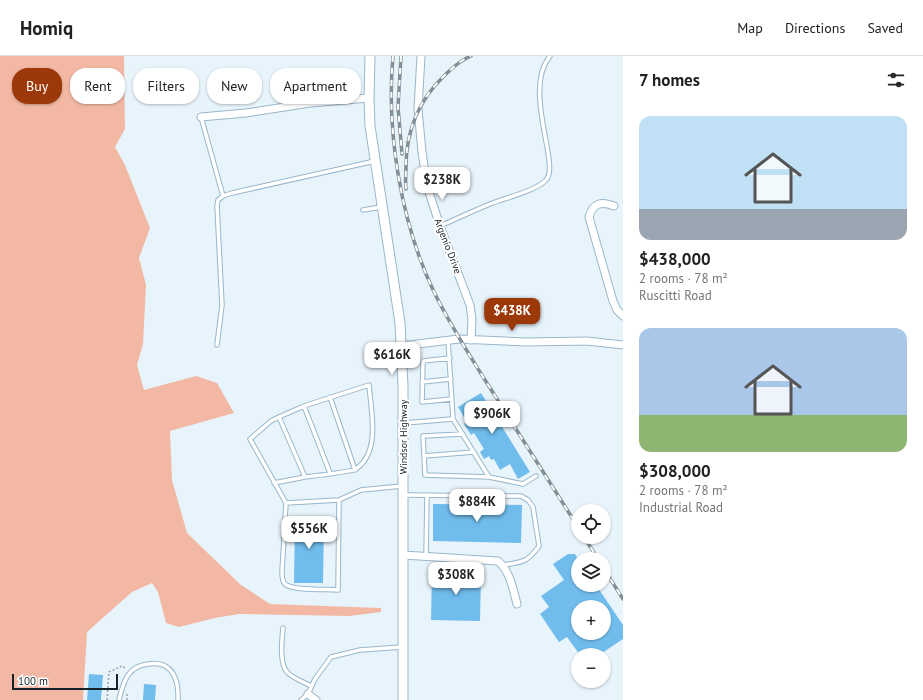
<!DOCTYPE html>
<meta charset="utf-8">
<style>
:root{--surface:#fff;--page:#f6f6f6;--text:#222;--muted:#767676;--line:#e0e0e0;--accent:#9d3808}
body{margin:0;font-family:"PT Sans",sans-serif;background:var(--page);color:var(--text);height:100vh;display:flex;flex-direction:column;font-size:15px;white-space:nowrap}
*{box-sizing:border-box;margin:0}
p{font-size:13px;color:var(--muted)}
.icon{flex:none;width:22px;height:22px;fill:none;stroke:currentColor;stroke-width:2;stroke-linecap:round;stroke-linejoin:round}
.map{position:relative;flex:1;overflow:hidden}
.drawer{display:flex;flex-direction:column;background:var(--surface);width:300px}
.drawer>*{flex:none}
.guide{position:absolute;left:12px;top:12px;width:380px;height:36px;display:flex;gap:8px}
.fabs{position:absolute;left:571px;top:448px;display:grid;gap:8px}
.fabs a{display:grid;place-items:center;width:40px;height:40px;border-radius:50%;background:var(--surface);box-shadow:0 1px 3px #0004;font-size:20px}
.scale{position:absolute;left:12px;bottom:10px;width:106px;box-sizing:border-box;padding-left:4px;border:2px solid #152027;border-top:0;font-size:11px;line-height:14px;white-space:nowrap;color:#152027;-webkit-text-stroke:3px #fff;paint-order:stroke}
.price{position:absolute;translate:-50% -34px;padding:0 9px;border-radius:8px;background:#fff;color:#222;font-size:13px;line-height:26px;filter:drop-shadow(0 1px 2px #0008)}
.price::after{content:'';position:absolute;left:50%;top:24px;width:12px;height:9px;margin-left:-6px;background:inherit;clip-path:polygon(0 0,100% 0,50% 100%)}
.price.current{background:var(--accent);color:#fff}
ul{padding:0;list-style:none}
li{display:grid;align-content:center;gap:8px;height:212px;padding:0 16px}
li span{display:grid;place-items:center;height:124px;border-radius:12px;color:#555}
li>.icon{margin-inline-start:auto}
span .icon{width:72px;height:72px;fill:#fffc;stroke-width:1}
li b{font-size:17px}
h2{display:flex;justify-content:space-between;align-items:center;height:48px;padding:0 16px;font-size:17px}
.chip{padding:0 14px;border-radius:16px;background:var(--surface);box-shadow:0 1px 3px #0004;font-size:14px;line-height:36px}
.chip.current{background:var(--accent);color:#fff}
header{display:flex;align-items:center;gap:24px;box-sizing:border-box;height:56px;padding:0 20px;background:var(--surface);border-bottom:1px solid var(--line)}
header strong{font-size:19px}
nav{display:flex;gap:22px;margin-inline-start:auto;font-size:14px}
main{display:flex;flex:1;min-height:0}
.map>svg:first-child{display:block}
.green{fill:#f2b8a4}
.building{fill:#70bcec;fill-rule:evenodd}
.lines{fill:none;stroke-linecap:round;stroke-linejoin:round}
.lane-casing{stroke:#99b6ca;stroke-width:5.5}
.street-casing{stroke:#99b6ca;stroke-width:9}
.secondary-casing{stroke:#99b6ca;stroke-width:11}
.path{stroke:#98a3ab;stroke-width:1.5;stroke-dasharray:2 2;stroke-linecap:butt}
.lane{stroke:#fff;stroke-width:3.5}
.street{stroke:#fff;stroke-width:7}
.secondary{stroke:#fff;stroke-width:9}
.rail-casing{stroke:#838f96;stroke-width:3.5}
.rail{stroke:#fff;stroke-width:2;stroke-dasharray:6;stroke-linecap:butt}
.labels{text-anchor:middle;dominant-baseline:central;stroke-width:4;stroke-linejoin:round;paint-order:stroke}
.street-label{font-size:10px;fill:#152027;stroke:#fff}
</style>
<header>
<strong>Homiq</strong>
<nav><a>Map</a><a>Directions</a><a>Saved</a></nav>
</header>
<main>
<div class="map">
<svg width="623" height="644" viewBox="0 0 623 644">
<rect width="100%" height="100%" fill="#e8f4fc"/>
<path class="green" d="M0,0H124L125,73L115,91L125,109L150,172L139,202L146,229L143,288L137,309L144,334L196,320L217,327L234,357L170,375L172,424L187,477L241,529L270,548L381,552V556L349,560L239,558L215,562L179,571L166,567L158,536L152,527L132,536L87,576L83,644H0Z"/>
<path class="building" d="M481,337L530,416L518,423L510,408L500,414L494,403L491,404L489,400L484,403L480,396L484,393L474,377L471,379L464,368L467,366L458,351Z
M433,448L522,449L521,487L433,485Z
M295,461H324L323,527H294Z
M568,498H575L578,503V529H596L623,569V583L599,599H580L567,581L559,586L540,558L549,551L541,540L564,524L553,508ZM578,551H604V577H578Z
M432,516L481,517L480,565L431,564Z
M89,618L103,619L101,644H87Z
M144,628L156,629L155,644H143Z"/>
<g class="lines">
<g class="lane-casing">
<path id="lane" d="M201,61L223,140
M363,154L381,151
M440,170C456,163 473,155 490,148C505,142 536,135 546,124C561,110 522,34 550,0
M217,289L222,249L217,150L218,144L223,140L232,137L375,105
M450,302L423,305L422,346L452,343
M422,326L451,323
M330,341L355,414
M304,350L330,417
M279,361L305,421C313,420 351,416 356,413C381,396 371,355 369,329L304,350L279,361L271,365L250,383L286,447L339,444L361,434L402,430
M453,363L489,421L425,419L423,380L463,378
M404,367L453,363L448,284
M424,400L474,396
M489,421L523,428L536,420
M274,427L305,421
M403,439L521,440L528,444L533,451L539,490C527,507 522,506 503,509
M286,447L282,516C282,520 282,525 285,528C292,535 327,533 338,534L339,444
M426,501L427,439
M283,572C282,584 279,607 287,616C292,622 304,626 311,630
M119,644C120,638 125,622 129,618C133,612 141,609 148,608C172,604 179,623 178,644
M301,644L308,638L315,623L331,601L360,594L402,591"/>
</g>
<g class="street-casing">
<path id="street" d="M421,0L418,53L422,96L427,130L440,170L470,249L472,263L471,284
M201,61L246,57L310,47L369,42
M614,150C601,145 593,147 589,161L613,245L617,254L623,260
M401,290L459,283L526,286L587,285L623,289
M403,499L498,505C510,515 513,533 517,548
M308,638L316,644"/>
</g>
<g class="secondary-casing">
<path id="secondary" d="M370,0L369,42L370,70L400,267L403,330V644"/>
</g>
<path class="path" d="M107,644L109,616L122,610L126,613
M127,644V636"/>
<use href="#lane" class="lane"/>
<use href="#street" class="street"/>
<use href="#secondary" class="secondary"/>
<g class="rail-casing">
<path id="rail" d="M393,0C386,76 401,167 434,236C452,273 475,308 497,343C524,386 551,429 578,471
M401,0L398,51L402,98
M406,133C405,126 406,118 406,111C406,75 418,45 444,20C452,12 461,4 471,0
M584,481L598,503
M604,513L623,543"/>
</g>
<use href="#rail" class="rail"/>
</g>
<g class="labels">
<g class="street-label">
<text transform="translate(448 190) rotate(69)">Argenio Drive</text>
<text transform="translate(403 381) rotate(-90)">Windsor Highway</text>
</g>
</g>
</svg>
<div class="fabs">
<a><svg class="icon" aria-label="locate" viewBox="0 0 24 24"><circle cx="12" cy="12" r="6"/><path d="M12 2v4M12 18v4M2 12h4M18 12h4"/></svg></a>
<a><svg class="icon" aria-label="layers" viewBox="0 0 24 24"><path d="M12 4l9 5-9 5-9-5zM3 14l9 5 9-5"/></svg></a>
<a>+</a>
<a>−</a>
</div>
<div class="scale">100 m</div>
<b class="price" style="left:442px;top:145px">$238K</b>
<b class="price current" style="left:512px;top:276px">$438K</b>
<b class="price" style="left:392px;top:320px">$616K</b>
<b class="price" style="left:492px;top:379px">$906K</b>
<b class="price" style="left:477px;top:467px">$884K</b>
<b class="price" style="left:309px;top:494px">$556K</b>
<b class="price" style="left:456px;top:540px">$308K</b>
<div class="guide">
<a class="chip current">Buy</a>
<a class="chip">Rent</a>
<a class="chip">Filters</a>
<a class="chip">New</a>
<a class="chip">Apartment</a>
</div>
</div>
<section class="drawer">
<h2>7 homes<svg class="icon" aria-label="filters" viewBox="0 0 24 24"><path d="M4 7h16M4 17h16"/><circle cx="9" cy="7" r="2"/><circle cx="15" cy="17" r="2"/></svg></h2>
<ul>
<li><span style="background:linear-gradient(#bfe0f5 75%,#9aa5b1 0)"><svg class="icon" aria-label="home" viewBox="0 0 24 24"><path d="M3 11l9-7 9 7M6 9v11h12V9"/></svg></span><div><b>$438,000</b><p>2 rooms · 78 m²</p><p>Ruscitti Road</p></div></li>
<li><span style="background:linear-gradient(#a9c7e8 70%,#8fb573 0)"><svg class="icon" aria-label="home" viewBox="0 0 24 24"><path d="M3 11l9-7 9 7M6 9v11h12V9"/></svg></span><div><b>$308,000</b><p>2 rooms · 78 m²</p><p>Industrial Road</p></div></li>
</ul>
</section>
</main>
